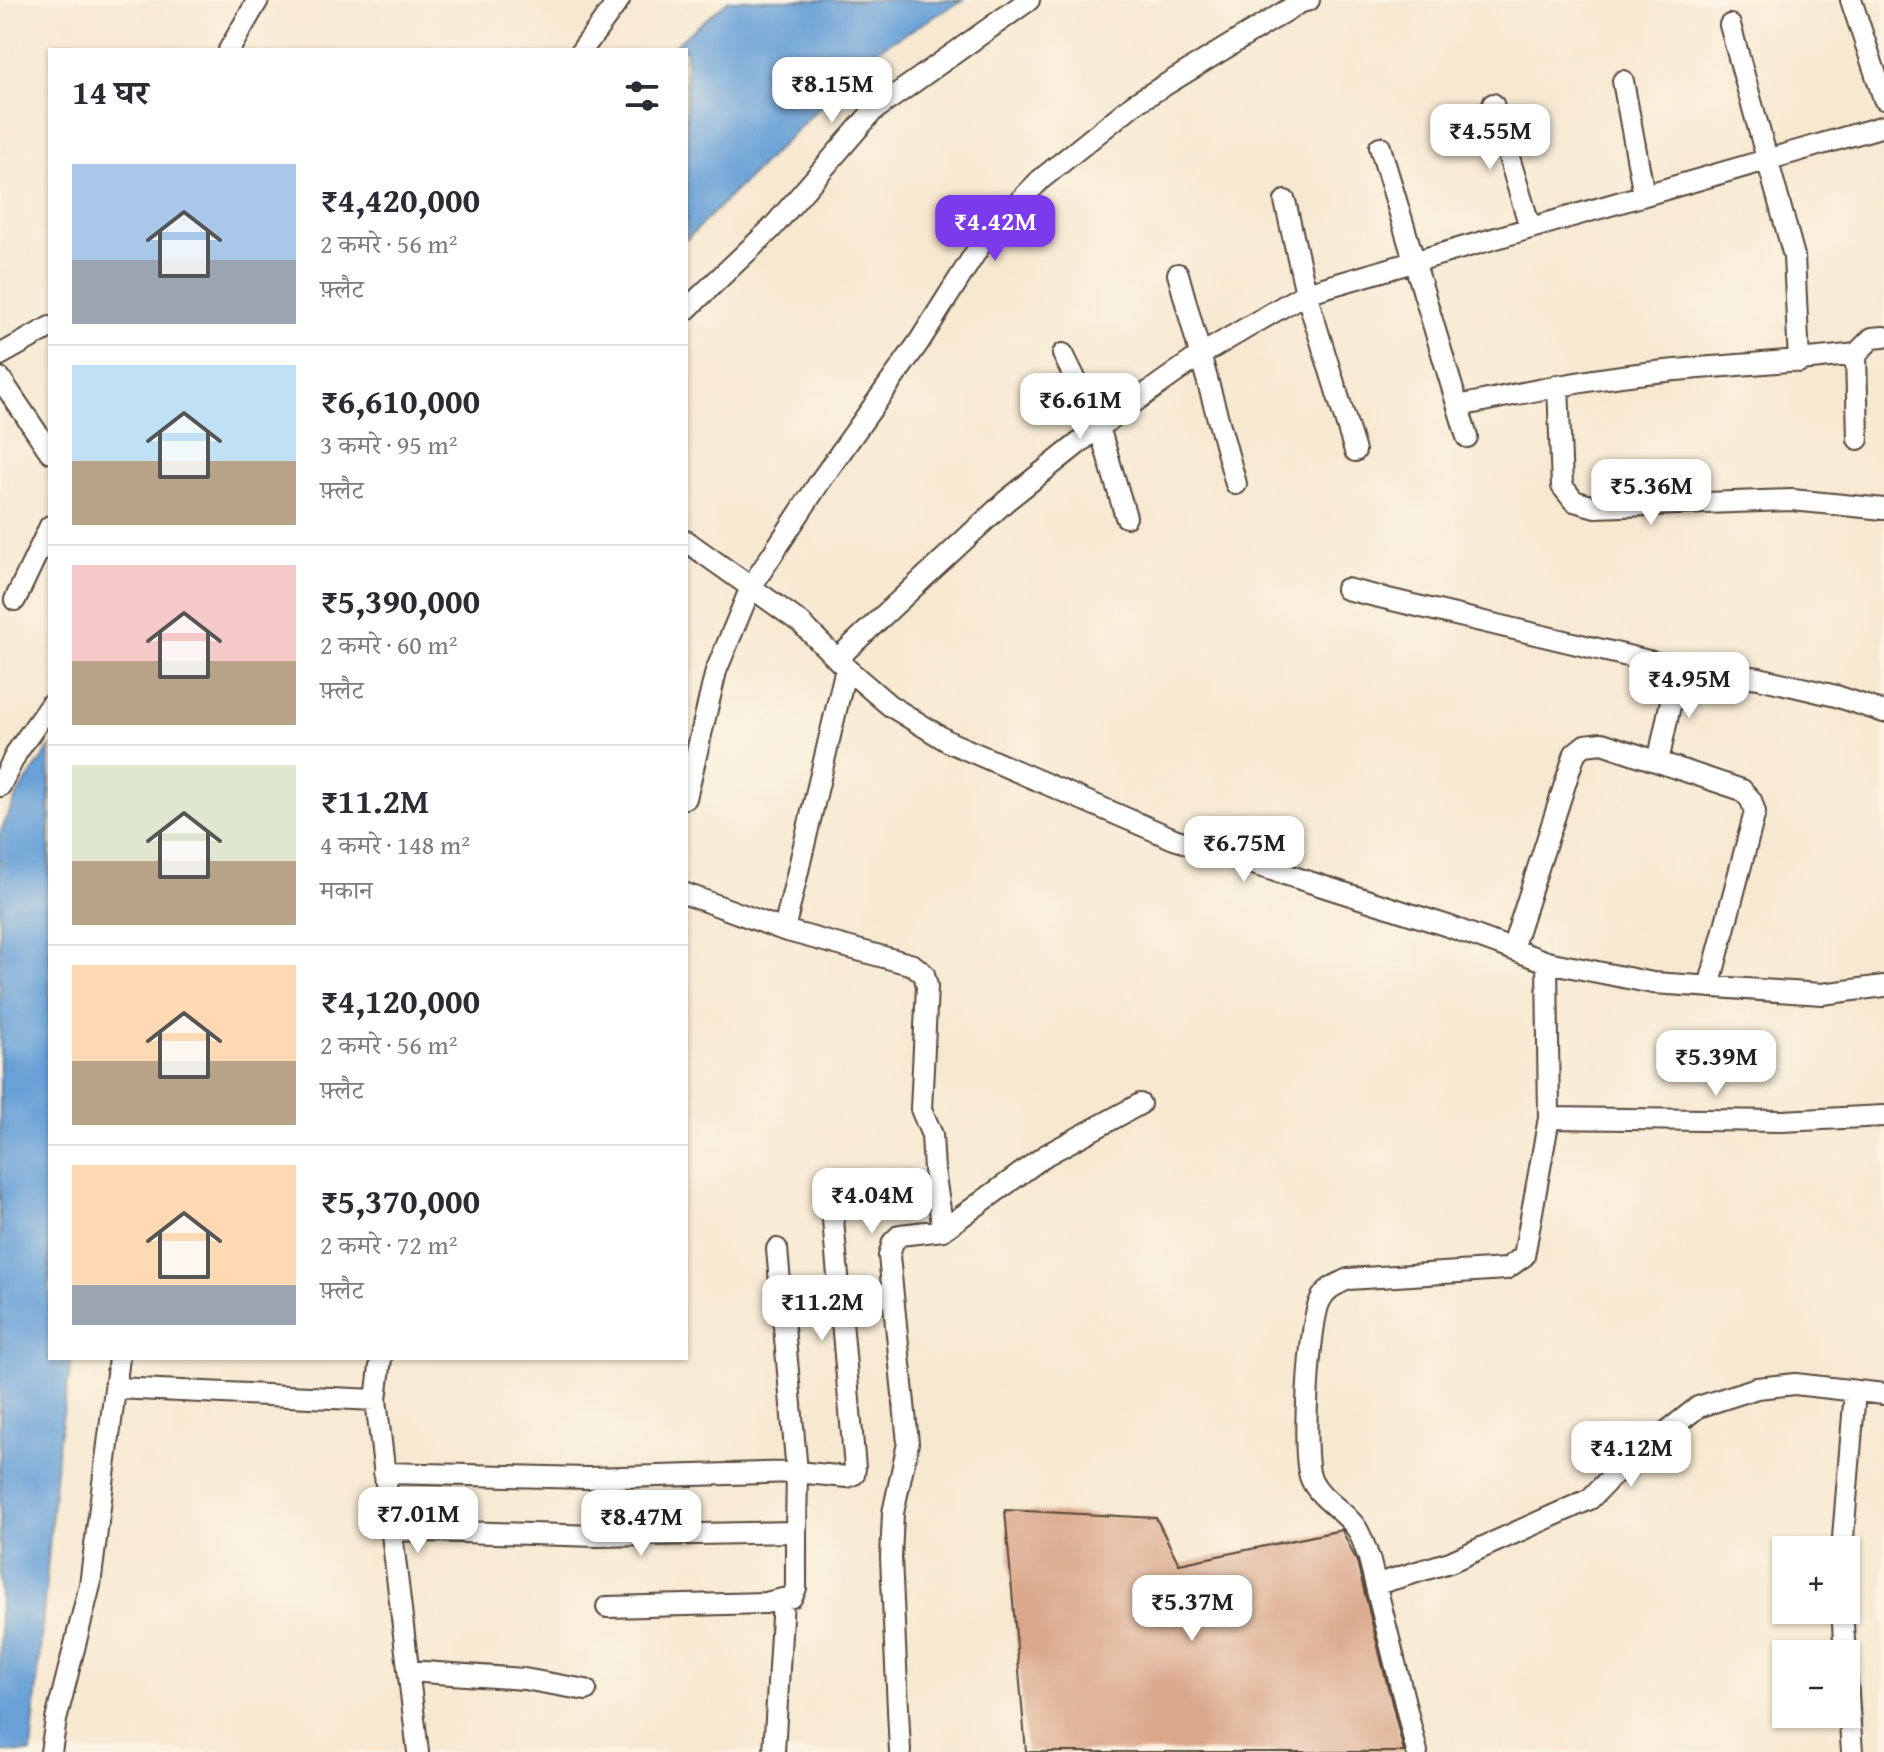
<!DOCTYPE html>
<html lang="hi">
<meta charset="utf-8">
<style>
:root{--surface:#fff;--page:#f7f7f7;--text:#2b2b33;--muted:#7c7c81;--line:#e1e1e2;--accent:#7c3aed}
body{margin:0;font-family:"Gentium Book Plus","Noto Serif Devanagari",serif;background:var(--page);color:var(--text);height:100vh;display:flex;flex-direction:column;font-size:30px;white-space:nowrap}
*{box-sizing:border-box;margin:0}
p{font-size:26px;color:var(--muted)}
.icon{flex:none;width:44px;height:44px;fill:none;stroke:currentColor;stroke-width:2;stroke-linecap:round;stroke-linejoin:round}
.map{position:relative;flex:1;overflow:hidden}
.details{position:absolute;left:48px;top:48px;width:640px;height:1312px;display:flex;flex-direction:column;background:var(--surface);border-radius:0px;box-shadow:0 2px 6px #0004}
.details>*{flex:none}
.tools{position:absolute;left:1772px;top:1536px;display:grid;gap:16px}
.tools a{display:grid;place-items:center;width:88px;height:88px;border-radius:0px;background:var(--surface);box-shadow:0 2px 6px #0004;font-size:40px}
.price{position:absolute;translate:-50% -68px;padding:0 18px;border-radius:16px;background:#fff;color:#222;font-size:26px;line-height:52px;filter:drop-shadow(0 2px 4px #0008)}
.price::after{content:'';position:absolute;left:50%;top:48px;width:24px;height:18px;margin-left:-12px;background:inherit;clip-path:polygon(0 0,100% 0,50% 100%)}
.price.on{background:var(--accent);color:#fff}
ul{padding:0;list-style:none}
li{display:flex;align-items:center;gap:24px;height:200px;padding:0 24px}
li+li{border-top:2px solid var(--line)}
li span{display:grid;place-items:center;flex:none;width:224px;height:160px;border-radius:0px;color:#555}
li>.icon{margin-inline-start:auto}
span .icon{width:96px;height:96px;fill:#fffc;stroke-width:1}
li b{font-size:34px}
h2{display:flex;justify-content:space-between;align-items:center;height:96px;padding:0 24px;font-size:34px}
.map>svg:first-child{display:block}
.water{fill:#68a0d7;stroke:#52657a;stroke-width:2}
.building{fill:#daa78b}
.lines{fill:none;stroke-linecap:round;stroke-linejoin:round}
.minor-casing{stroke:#574639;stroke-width:24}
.minor{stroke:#fff;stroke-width:20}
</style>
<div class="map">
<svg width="1884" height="1752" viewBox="0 0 1884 1752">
<rect width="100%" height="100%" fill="#fcf5e5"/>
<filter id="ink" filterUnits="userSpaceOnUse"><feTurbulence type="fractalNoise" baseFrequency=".0125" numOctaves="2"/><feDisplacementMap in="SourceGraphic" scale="16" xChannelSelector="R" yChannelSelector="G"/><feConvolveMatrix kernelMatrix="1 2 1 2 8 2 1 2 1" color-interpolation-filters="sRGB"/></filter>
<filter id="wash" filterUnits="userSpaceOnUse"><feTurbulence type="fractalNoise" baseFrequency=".006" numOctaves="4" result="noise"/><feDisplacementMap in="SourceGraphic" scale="32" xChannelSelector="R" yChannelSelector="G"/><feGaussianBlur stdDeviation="1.8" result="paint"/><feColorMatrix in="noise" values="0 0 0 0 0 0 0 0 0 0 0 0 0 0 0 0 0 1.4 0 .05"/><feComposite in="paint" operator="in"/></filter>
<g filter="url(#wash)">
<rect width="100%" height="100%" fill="#f7e8d1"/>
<path class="water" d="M729,0H963L877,50L686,240V50H669Z
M50,747V1358H72L58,1445L31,1752H0V833L17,795Z"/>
<g id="blocks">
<path class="building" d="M1005,1510L1156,1518L1179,1564L1342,1530L1357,1562L1404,1752H1026Z"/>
</g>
</g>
<g filter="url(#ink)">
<use href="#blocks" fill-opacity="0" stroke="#574639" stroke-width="2"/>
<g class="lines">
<g class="minor-casing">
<path id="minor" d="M1851,0L1884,99
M1730,25L1794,256L1799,362
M229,50L258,0
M582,50L619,0
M1623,81L1644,195
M1493,104L1530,227
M1380,147L1467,437
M1285,201L1306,293L1355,451
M1178,274L1236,484
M686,310L772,228L873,111L1029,0
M1063,354L1099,427L1126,517
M0,355L50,327
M0,378L50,452
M1558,385L1562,486L1574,501L1595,507L1792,500L1884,509
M1459,406C1527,392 1596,377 1666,371C1729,365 1793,362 1856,354
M1858,439L1856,354L1872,338L1884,337
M686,541L801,623L846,668L889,705L949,742L1174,839L1448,926L1547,962L1653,983L1822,994L1884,986
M1346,589L1678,668L1759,678L1836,696L1884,712
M15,600L50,526
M838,658L1006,501L1099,427L1202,354L1306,293L1884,126
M1658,762L1678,668
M0,786L17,752L50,705
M686,798L716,671L751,587L821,480L919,342L986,236L1040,180L1134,104L1299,3L1309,0
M686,894L784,930L913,965L924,974L927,986L921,1109L932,1135L934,1170L943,1230L900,1235L893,1242L889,1256L908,1443L893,1513L891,1558L900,1752
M784,930L846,668
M1512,949L1575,753L1585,745L1602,743L1742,790L1751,800L1755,812L1709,987
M1549,1118L1782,1121L1884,1116
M943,1230L1046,1155L1140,1104
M381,1358L376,1400L418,1752
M116,1388L376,1400
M384,1473L587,1478L797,1472L777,1249
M393,1530L597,1536L796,1532L797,1472L847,1477L854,1474L855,1468L831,1197
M1842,1550L1855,1391
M1377,1584L1450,1562L1590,1499L1618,1470L1698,1407L1757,1388L1795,1384L1884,1394
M607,1607L765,1603L792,1597L796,1588V1532
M1842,1610L1845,1654
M1846,1666L1852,1752
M409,1671L524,1679L586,1690
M51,1752L56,1720L90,1585L119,1358
M774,1752L783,1600
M1417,1752L1369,1558C1365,1548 1362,1537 1357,1529C1345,1510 1321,1501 1311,1479C1301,1456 1309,1323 1320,1301C1326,1288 1336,1285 1348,1279L1506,1269L1524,1256L1549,1118L1547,962"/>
</g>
<use href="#minor" class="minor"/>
</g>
</g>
</svg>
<div class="tools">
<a>+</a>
<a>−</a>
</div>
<b class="price" style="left:832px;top:125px">₹8.15M</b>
<b class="price" style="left:1490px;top:172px">₹4.55M</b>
<b class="price on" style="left:995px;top:263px">₹4.42M</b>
<b class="price" style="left:1080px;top:441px">₹6.61M</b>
<b class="price" style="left:1651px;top:527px">₹5.36M</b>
<b class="price" style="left:1689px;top:720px">₹4.95M</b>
<b class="price" style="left:1244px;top:884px">₹6.75M</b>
<b class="price" style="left:1716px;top:1098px">₹5.39M</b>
<b class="price" style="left:872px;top:1236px">₹4.04M</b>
<b class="price" style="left:822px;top:1343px">₹11.2M</b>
<b class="price" style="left:1631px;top:1489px">₹4.12M</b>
<b class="price" style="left:418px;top:1555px">₹7.01M</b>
<b class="price" style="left:641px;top:1558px">₹8.47M</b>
<b class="price" style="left:1192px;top:1643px">₹5.37M</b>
<section class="details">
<h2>14 घर<svg class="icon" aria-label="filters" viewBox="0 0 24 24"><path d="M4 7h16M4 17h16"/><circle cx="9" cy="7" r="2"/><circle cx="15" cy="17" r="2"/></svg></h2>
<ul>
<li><span style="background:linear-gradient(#a9c7e8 60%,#9aa5b1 0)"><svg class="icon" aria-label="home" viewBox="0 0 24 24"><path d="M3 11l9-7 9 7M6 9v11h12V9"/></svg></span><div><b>₹4,420,000</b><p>2 कमरे · 56 m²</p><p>फ़्लैट</p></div></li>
<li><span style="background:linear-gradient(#bfe0f5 60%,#b9a48a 0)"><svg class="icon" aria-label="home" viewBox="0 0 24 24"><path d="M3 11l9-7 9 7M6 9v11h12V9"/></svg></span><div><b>₹6,610,000</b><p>3 कमरे · 95 m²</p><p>फ़्लैट</p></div></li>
<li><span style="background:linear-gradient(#f6c9c9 60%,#b9a48a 0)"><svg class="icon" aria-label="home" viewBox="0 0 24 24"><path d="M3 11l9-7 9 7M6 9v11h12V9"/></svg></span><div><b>₹5,390,000</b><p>2 कमरे · 60 m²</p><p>फ़्लैट</p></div></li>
<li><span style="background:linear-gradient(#dfe7d0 60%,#b9a48a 0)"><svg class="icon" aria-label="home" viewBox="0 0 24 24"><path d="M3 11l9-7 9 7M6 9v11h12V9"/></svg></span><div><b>₹11.2M</b><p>4 कमरे · 148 m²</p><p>मकान</p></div></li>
<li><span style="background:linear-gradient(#ffd9b3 60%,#b9a48a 0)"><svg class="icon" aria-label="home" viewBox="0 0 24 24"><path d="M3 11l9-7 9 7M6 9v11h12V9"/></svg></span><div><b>₹4,120,000</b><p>2 कमरे · 56 m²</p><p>फ़्लैट</p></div></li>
<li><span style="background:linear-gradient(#ffd9b3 75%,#9aa5b1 0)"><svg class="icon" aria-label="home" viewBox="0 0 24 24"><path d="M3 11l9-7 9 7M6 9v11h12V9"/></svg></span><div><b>₹5,370,000</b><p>2 कमरे · 72 m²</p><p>फ़्लैट</p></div></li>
</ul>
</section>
</div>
